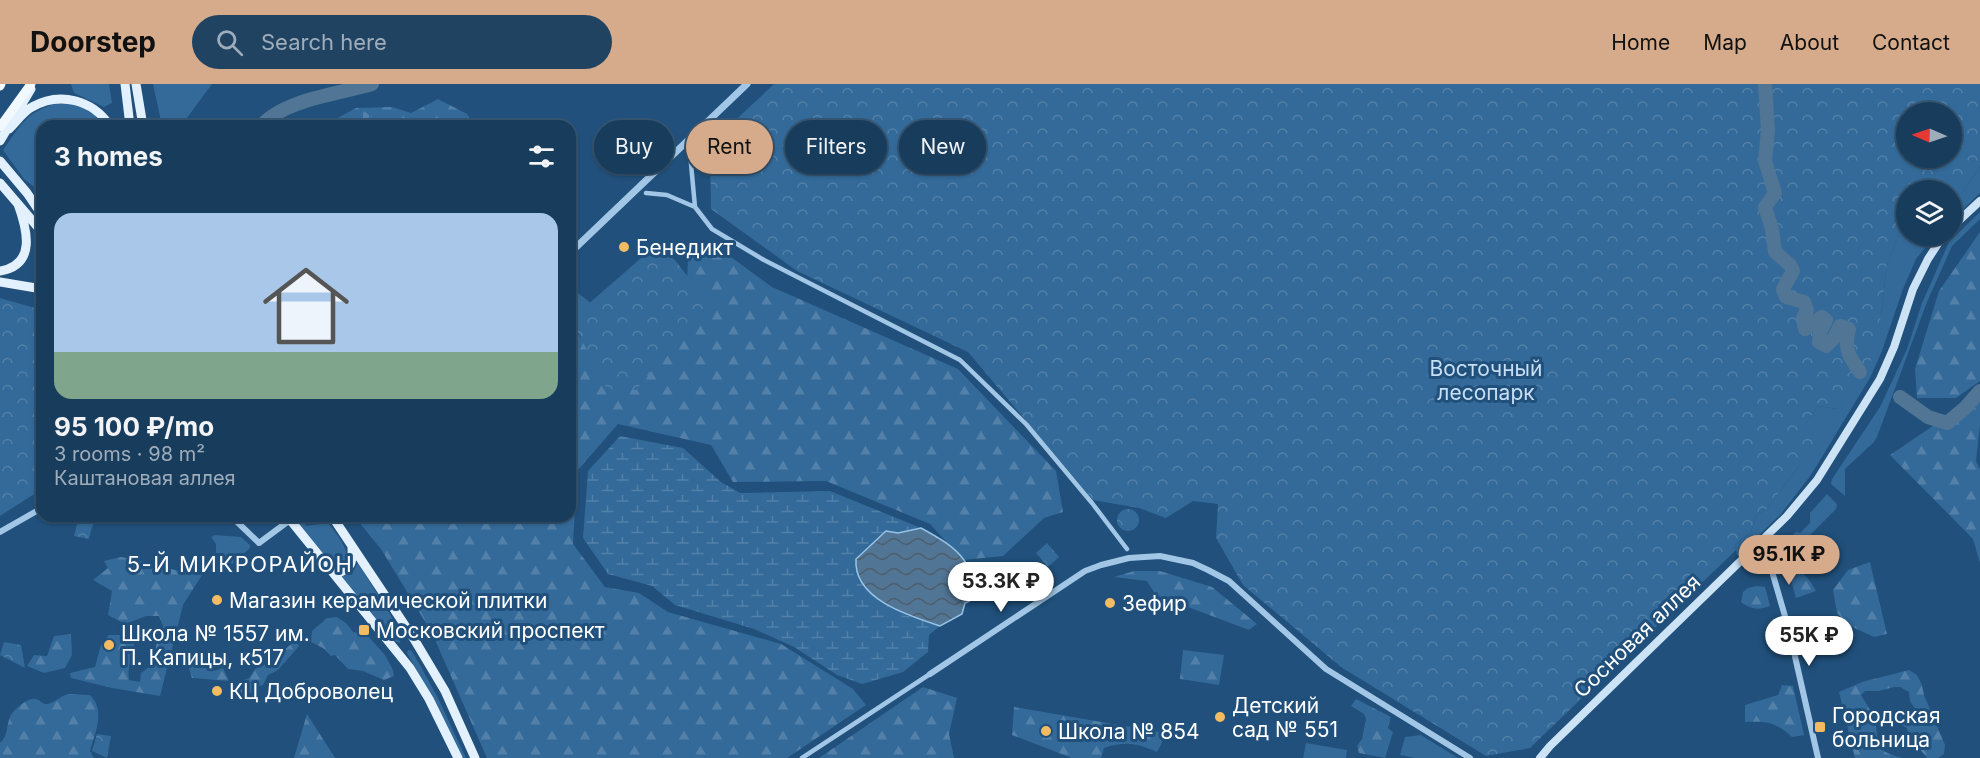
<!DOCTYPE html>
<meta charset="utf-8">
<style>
:root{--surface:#183c5c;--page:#214362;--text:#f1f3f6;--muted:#9fadbb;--line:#365672;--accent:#d6ab8b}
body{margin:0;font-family:Inter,sans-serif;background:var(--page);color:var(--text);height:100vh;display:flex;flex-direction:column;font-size:22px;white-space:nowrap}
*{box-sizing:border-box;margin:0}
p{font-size:20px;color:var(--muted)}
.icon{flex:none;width:33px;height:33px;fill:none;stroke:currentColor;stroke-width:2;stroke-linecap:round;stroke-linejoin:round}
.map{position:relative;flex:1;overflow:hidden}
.side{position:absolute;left:36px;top:36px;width:540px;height:402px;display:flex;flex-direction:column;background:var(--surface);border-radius:18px;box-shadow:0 2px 4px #0004,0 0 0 2px var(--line)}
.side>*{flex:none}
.banner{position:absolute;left:594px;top:36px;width:570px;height:54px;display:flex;gap:12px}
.needle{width:39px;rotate:272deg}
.tools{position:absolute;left:1896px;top:18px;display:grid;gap:12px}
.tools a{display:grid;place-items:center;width:66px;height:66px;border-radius:50%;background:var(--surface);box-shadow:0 2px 4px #0004,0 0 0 2px var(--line);font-size:30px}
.price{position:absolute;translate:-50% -51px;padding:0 14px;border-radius:21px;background:#fff;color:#222;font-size:20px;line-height:39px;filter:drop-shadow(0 2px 3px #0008)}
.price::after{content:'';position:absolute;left:50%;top:36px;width:18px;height:14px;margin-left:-9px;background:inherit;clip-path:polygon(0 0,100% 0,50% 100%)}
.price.active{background:var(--accent);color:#111}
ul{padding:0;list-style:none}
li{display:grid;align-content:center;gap:12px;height:318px;padding:0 18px}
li+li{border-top:2px solid var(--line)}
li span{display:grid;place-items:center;height:186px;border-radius:18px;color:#555}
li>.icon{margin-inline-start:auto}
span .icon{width:108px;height:108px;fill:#fffc;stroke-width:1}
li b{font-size:26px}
h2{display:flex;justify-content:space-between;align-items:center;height:72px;padding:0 18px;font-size:26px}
.pill{padding:0 21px;border-radius:27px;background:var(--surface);box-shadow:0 2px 4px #0004,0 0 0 2px var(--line);font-size:21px;line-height:54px}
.pill.active{background:var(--accent);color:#111}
header{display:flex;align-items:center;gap:36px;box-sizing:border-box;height:84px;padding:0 30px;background:var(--accent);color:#111}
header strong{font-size:28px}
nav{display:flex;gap:33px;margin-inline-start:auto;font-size:21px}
.search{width:420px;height:54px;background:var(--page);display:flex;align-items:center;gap:15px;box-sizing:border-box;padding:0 21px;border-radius:33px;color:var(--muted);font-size:22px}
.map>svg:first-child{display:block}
.grass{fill:#336a99}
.forest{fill:url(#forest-firs)}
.wetland{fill:url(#wetland-marsh)}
.cemetery{fill:url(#cemetery-stones)}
.park{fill:url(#park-crowns);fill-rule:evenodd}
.water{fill:url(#water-waves);stroke:#96c3e7;stroke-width:1.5}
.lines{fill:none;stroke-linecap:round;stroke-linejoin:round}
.river{stroke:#517594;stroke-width:14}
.pedestrian{stroke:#a2c7e6;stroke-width:4.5}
.minor{stroke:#a2c7e6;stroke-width:6}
.tertiary{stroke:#a2c7e6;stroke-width:7}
.secondary{stroke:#cce2f5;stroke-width:8}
.primary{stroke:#e3f0fd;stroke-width:9}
.trunk{stroke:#f1f8fe;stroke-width:9}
.poi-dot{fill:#f3bc63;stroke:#20507b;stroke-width:2}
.labels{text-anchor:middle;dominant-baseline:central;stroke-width:6;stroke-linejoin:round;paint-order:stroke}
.poi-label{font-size:21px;fill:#fff;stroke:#20507b;text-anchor:start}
.park-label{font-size:21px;fill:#c6dff5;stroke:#20507b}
.street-label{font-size:21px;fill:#fff;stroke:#20507b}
.neighbourhood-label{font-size:22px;letter-spacing:1.5px;fill:#fff;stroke:#20507b}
</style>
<header>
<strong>Doorstep</strong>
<div class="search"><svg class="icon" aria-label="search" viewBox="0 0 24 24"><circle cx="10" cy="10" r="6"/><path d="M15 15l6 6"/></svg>Search here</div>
<nav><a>Home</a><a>Map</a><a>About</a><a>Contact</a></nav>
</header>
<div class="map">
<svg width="1980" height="674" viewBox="0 0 1980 674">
<defs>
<pattern id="forest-firs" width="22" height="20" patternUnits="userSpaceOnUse" patternTransform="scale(1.5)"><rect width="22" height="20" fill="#336a99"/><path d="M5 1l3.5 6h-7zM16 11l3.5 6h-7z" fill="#5280a8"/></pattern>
<pattern id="wetland-marsh" width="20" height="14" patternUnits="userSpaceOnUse" patternTransform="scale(1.5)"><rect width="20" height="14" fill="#336a99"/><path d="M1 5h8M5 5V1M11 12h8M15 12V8" fill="none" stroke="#5280a8"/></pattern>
<pattern id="cemetery-stones" width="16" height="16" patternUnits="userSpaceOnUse" patternTransform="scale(1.5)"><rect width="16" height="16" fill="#336a99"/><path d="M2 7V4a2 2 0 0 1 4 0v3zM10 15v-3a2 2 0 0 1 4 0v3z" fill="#5280a8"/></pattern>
<pattern id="park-crowns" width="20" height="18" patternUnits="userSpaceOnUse" patternTransform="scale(1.5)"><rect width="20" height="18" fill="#336a99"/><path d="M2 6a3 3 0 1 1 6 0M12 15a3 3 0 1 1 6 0" fill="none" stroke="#5280a8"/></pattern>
<pattern id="water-waves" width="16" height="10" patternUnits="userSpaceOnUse" patternTransform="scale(1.5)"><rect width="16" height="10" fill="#517594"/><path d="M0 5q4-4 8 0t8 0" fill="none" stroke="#4e5e6c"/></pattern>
</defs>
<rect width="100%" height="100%" fill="#20507b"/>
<path class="grass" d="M71,0H109L112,19L104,23L74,9Z
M153,0H212L181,42H162Z
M59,19C78,19 93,27 104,42H42V109L24,95L3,66C21,41 26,27 59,19Z
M1980,83V109L1952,136V113L1963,108Z
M1980,128V135L1952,162L1927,218L1877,353L1874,358L1845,385V412L1831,400L1832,395L1880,323L1907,265L1922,219L1949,158Z
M1906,132V152H1935L1916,175L1903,205L1882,267L1870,294L1811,391L1781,430L1737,472L1735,461L1751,448L1756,431L1766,426L1799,382L1806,339L1818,322L1838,325L1881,231L1887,180Z
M1827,410L1837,420L1836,425L1785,476C1779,475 1777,473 1776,467L1796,448L1800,449L1810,439V429Z
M292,432H315L304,442L322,440L317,432H323C332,446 353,464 345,481L336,483L329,482Z
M215,451L241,453L250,461V464L232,480L220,469H216V460L211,453Z
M358,479L391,532L401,554L400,559L396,558L340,493L352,489Z
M408,566L412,567L437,612L466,674H462L433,614L407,569Z
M1421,651L1458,674H1415L1400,671L1405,653Z
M1306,659L1347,666L1346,674H1303Z"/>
<path class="forest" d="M438,15L467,30L474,42H323L356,24L392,23L411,29Z
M1980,148V297L1956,314H1917L1915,285L1939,207Z
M724,168L772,203L958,285L1056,387L1063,428L1044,434L1003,472L963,476L930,440L826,397L733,398L711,361L618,340L577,387L573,460L605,503L639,509L668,528L781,560L853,605L866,621L787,674H487L432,549L381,465L354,432H570V241L594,270L687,201L688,174Z
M570,203L596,223L570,239Z
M1980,310V340L1976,377L1980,385V479L1973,455L1890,371Z
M332,456L334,463H340L348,471L331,478L321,464Z
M121,473C148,477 174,488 202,491L183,521L160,612L112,604L71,594L70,589L95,583L101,561L109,551H121L135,555C133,569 127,583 129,596L140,598L141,589L153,580L156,562L163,542L159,532H146L125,540L108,531L112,507L93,496L108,484L104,477Z
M1870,478L1887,550L1874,553L1848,541L1837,529L1833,506L1848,486Z
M1799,485L1810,497L1816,507L1796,514L1789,489Z
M1134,487H1160L1212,503L1257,540L1249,546L1156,511L1147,497L1114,493Z
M1757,502L1765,503L1770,522C1758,526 1752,526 1741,518L1743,508L1748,504Z
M337,533L346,539L353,548L367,551L385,571L393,586L394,592L384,596L363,587L348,585L335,571L331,572L323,564L311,558L312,547L327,534Z
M71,550L72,571L65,584L44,589L27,582L34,571L47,572L54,552Z
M296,556L299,562L278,586L268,591L263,601L259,602L248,611L245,610L238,612L239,600L241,597L249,594L255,585L269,579Z
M1183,566L1224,571L1219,601L1180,595Z
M203,576L214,587L223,584L229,597L192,594L189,584Z
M1909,586L1917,591L1922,601L1924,611L1945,661L1944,670L1938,674H1927L1914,658L1919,651L1908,650L1907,644L1893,637L1891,630L1902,629L1914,638L1919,631L1910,617L1909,608L1900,603H1894L1879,607H1865L1861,611L1872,629L1876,641L1878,663C1884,668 1894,672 1903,674H1855L1839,608L1862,598Z
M1782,601L1793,602L1804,651L1792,653C1775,638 1768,637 1745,638V621L1778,611Z
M923,603L957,614L949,650L954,674H819Z
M69,610L90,611C106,627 95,648 90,667L94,674H0V659C8,652 6,643 10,633C13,626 28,613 36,615C41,616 42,621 48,620C56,618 61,611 69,610Z
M1356,615L1391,633L1388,644L1393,648L1385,674L1359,669L1357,662L1362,655L1366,635L1364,630L1351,622Z
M1014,623L1154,647L1167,649L1157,668C1136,659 1126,657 1104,664L1101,674H1072L1012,651Z
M307,630L335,674H294Z"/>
<path class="wetland" d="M620,352L683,364L721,398L740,409L830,407L921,444L898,449L906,531L940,542L929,551L928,568L903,588L862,600L837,591L794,563L754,545L675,521L652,502L608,490L583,454L588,387Z"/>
<path class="cemetery" d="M361,24L381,42H333Z"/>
<path class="park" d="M774,0H1980V83L1963,108L1952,113V106H1906V132L1887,180L1881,231L1869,288L1838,325L1818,322L1806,339L1817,371L1810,381L1799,382L1766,426L1756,431L1751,448L1735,461L1736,466L1530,664L1486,672L1341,583L1243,501L1216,454L1218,420L1193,417L1166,434L1139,424L1093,416L968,268L797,187L711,125L710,60ZM1906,28H1952V74H1906Z
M655,162L675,176L709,220L636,306L607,305L571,235Z
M0,214L42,226V405L0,432Z
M1117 436a11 11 0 1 1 22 0a11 11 0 1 1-22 0Z
M79,432L94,435L89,455L74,452Z
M1047,459L1059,473L1048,483L1036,469Z
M4,558L21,561L25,584L0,571Z
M97,650L111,652L107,674L92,667Z"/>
<path class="water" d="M921,444C937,453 953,461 964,476C969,484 970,489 978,495C978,507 978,515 965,519L962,530L940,542C909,532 853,515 856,475L886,447L898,449Z"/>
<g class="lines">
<path class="river" d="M1765,0L1768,46L1765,77L1775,109L1765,123L1772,145L1775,168L1790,181L1793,187L1783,205L1786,213L1804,218L1807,226L1803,234L1805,245L1822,233L1826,236L1820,248L1819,258L1826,262L1834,254L1840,242L1849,245C1844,265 1848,271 1860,288
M261,42C285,15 339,10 372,0
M1900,313L1928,333L1947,339L1965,324L1980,307"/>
<path class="pedestrian" d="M690,69L695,123
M646,109L667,111L695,123L712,145L764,176L960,276L1026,340L1092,419L1127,465
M802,674L930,590"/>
<path class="minor" d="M231,432L259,459L290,436
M0,448L42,424
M1757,461L1771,484L1789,546L1818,674
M930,590L1085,487L1101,481L1129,474L1160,472L1193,479L1208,486L1229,497L1326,585L1470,674"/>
<path class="tertiary" d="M570,169L747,0"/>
<path class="secondary" d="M1952,143L1980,117
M1540,674L1550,662L1787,432L1817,396L1880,295L1894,263L1913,205L1928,175L1943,152"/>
<path class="primary" d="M125,0L130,42
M136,0L143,42
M9,45C16,38 24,27 32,23C60,7 93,16 110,42
M0,57L31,5
M0,77L27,109L42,131
M0,99L42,148
M0,187C37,181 27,145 18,120
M0,198L42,205
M287,432L410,584L429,615L458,674
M332,432L414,555L445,607L475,674
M329,485L339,489C354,482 352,477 352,462"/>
<path class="trunk" d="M0,2L1,0
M0,43L31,0"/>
</g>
<g class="poi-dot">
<circle cx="624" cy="163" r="6"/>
<circle cx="217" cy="516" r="6"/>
<circle cx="1110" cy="519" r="6"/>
<rect x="358" y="540" width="12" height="12" rx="3"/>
<circle cx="109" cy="561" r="6"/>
<circle cx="217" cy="607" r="6"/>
<circle cx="1220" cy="633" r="6"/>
<rect x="1814" y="637" width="12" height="12" rx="3"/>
<circle cx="1046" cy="647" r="6"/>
</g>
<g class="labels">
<g class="poi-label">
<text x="636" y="163">Бенедикт</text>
<text x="229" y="516">Магазин керамической плитки</text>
<text x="1122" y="519">Зефир</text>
<text x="376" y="546">Московский проспект</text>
<text x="121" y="549">Школа № 1557 им.<tspan x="121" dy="24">П. Капицы, к517</tspan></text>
<text x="229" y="607">КЦ Доброволец</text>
<text x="1232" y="621">Детский<tspan x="1232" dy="24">сад № 551</tspan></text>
<text x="1832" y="631">Городская<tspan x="1832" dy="24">больница</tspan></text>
<text x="1058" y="647">Школа № 854</text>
</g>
<g class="park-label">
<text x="1486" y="284">Восточный<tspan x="1486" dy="24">лесопарк</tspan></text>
</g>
<g class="street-label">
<text transform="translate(1637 552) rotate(-44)">Сосновая аллея</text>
</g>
<g class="neighbourhood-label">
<text x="240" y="480">5-Й МИКРОРАЙОН</text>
</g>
</g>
</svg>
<div class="tools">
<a><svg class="needle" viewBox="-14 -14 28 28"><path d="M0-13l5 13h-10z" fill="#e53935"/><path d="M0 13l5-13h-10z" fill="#9fadbb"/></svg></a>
<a><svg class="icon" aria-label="layers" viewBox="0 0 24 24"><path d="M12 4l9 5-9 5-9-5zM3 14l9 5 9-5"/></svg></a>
</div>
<b class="price active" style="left:1789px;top:502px">95.1K ₽</b>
<b class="price" style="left:1001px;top:529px">53.3K ₽</b>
<b class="price" style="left:1809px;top:583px">55K ₽</b>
<div class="banner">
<a class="pill">Buy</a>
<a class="pill active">Rent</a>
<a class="pill">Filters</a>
<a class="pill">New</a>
</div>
<section class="side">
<h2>3 homes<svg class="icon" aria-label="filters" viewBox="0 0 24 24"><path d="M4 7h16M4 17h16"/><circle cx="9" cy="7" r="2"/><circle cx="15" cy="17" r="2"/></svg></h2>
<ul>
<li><span style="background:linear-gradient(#a9c7e8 75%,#7fa58c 0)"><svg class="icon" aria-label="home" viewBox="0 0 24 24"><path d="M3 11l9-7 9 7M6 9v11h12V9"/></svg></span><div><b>95 100 ₽/mo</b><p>3 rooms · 98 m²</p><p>Каштановая аллея</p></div></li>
</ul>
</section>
</div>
